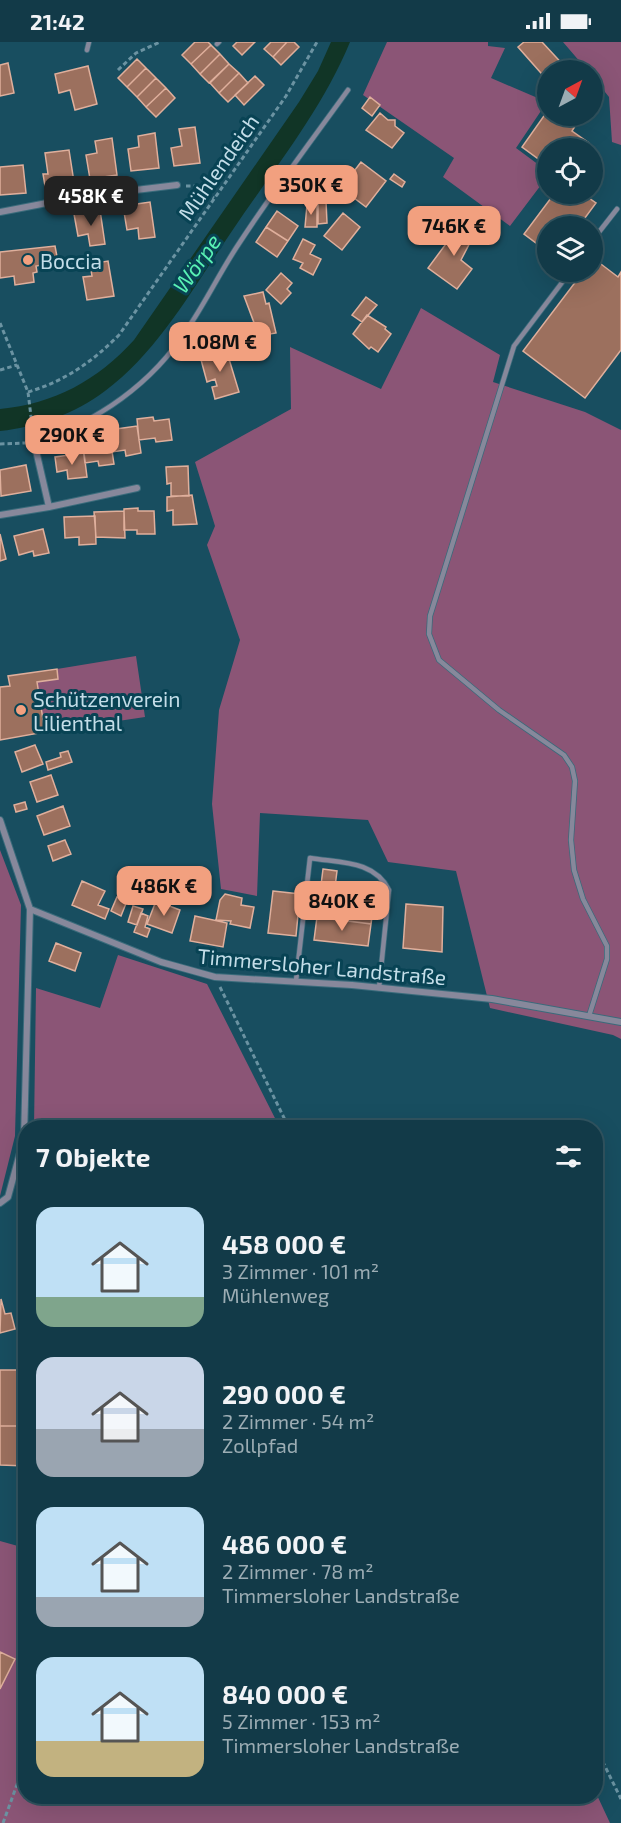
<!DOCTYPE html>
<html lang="de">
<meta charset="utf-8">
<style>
:root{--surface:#123a48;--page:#1b414f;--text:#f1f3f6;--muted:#9cadb4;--line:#315460;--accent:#f2a07f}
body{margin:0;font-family:"Exo 2",sans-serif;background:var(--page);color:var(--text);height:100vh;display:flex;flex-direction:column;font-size:22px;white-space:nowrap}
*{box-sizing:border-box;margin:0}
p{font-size:20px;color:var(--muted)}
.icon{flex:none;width:33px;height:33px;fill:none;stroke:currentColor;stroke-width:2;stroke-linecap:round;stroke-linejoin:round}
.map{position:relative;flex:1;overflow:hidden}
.details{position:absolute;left:18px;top:1078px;width:585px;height:684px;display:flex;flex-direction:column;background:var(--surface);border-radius:24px;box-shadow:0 6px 24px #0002,0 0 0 2px var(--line)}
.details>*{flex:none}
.needle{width:39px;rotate:41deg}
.controls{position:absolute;left:537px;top:18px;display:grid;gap:12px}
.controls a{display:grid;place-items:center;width:66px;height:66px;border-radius:50%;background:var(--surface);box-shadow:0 6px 24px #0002,0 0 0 2px var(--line);font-size:30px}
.price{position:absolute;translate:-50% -51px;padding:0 14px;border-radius:12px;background:var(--accent);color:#111;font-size:20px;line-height:39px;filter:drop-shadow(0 2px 3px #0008)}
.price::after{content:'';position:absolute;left:50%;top:36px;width:18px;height:14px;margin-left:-9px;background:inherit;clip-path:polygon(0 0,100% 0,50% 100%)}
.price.active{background:#222;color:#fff}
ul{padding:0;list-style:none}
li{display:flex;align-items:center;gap:18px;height:150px;padding:0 18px}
li span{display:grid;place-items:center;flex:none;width:168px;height:120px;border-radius:18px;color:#555}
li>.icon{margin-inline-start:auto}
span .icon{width:72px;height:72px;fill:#fffc;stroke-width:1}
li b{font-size:26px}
h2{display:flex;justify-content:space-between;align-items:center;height:72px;padding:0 18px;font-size:26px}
.status{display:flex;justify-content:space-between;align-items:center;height:42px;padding:0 30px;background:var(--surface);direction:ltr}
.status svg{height:16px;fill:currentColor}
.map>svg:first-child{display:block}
.green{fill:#8b5576}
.water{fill:#113526}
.building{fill:#9c705e;stroke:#dfaf9c;stroke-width:1.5}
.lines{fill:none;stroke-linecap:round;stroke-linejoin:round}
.lane-casing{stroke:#3a6b7b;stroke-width:6}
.street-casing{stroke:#3a6b7b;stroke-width:8}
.path{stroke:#6b93a2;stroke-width:3;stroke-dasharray:4.5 3;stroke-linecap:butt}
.lane{stroke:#87889b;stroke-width:4.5}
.street{stroke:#87889b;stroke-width:6}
.poi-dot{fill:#f2a07f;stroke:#084354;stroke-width:2}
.labels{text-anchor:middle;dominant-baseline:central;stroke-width:6;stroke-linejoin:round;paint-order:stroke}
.street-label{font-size:21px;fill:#c3dde8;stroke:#084354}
.poi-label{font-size:21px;fill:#c3dde8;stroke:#084354;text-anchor:start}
.water-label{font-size:22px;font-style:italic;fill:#59f1b4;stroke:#084354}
</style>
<div class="status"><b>21:42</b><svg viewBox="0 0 49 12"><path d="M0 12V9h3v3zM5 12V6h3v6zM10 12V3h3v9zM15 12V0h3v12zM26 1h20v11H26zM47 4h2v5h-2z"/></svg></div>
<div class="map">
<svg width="621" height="1781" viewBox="0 0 621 1781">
<rect width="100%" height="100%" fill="#184e60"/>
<path class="green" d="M387,0H488V4L505,6L491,36L547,60L516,106L547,129V135L510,184L443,135L454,116L363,53Z
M563,0H621V103L612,100L609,55L593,35L592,28H587Z
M421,266L500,313L493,340L585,370L621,388V997L613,993L490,966L456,829L388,820L368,778L260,771L257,854L221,847L212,762L219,668L240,598L207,503L215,484L195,420L291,367L290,305L381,347Z
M136,614L145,675L45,690L37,640L58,637L57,627Z
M0,808L21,863L15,1094L0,1154Z
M118,913L207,942L280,1086H34L36,946L100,966Z
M0,1499L25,1506L26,1755H596V1751L610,1781H0Z"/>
<path class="water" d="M331,0H350C322,68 273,128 232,189C194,244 159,309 105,349C74,372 38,385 0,389V367C54,362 98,338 134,298L299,60L318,29Z"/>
<path class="building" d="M195,0H208L211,3L191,22L182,13Z
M237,0H255L242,13L233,4Z
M271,0H287L273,15L264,7Z
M287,0H294L299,5L281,23L273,15Z
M524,0H542L568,28H548V39L518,5Z
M211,3L220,12L200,32L191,22Z
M220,12L229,22L209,41L200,32Z
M137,17L146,26L127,45L118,36Z
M8,21L14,51L0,54V23Z
M229,22L239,31L219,51L210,41Z
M88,24L97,62L75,68L70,48L59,51L55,32Z
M146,26L156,36L137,55L127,45Z
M239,31L248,41L228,60L219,51Z
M255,34L264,43L244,63L235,53Z
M156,36L166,46L146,65L137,55Z
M166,46L175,56L156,75L146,65Z
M370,55L380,63L372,74L362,66Z
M380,71L388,78H395V84L404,91L392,106L366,88Z
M546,71L563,83L568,75L577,81L572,89L589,101L585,106H548V124L522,105Z
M195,85L200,121L174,124L171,106L182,104L179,87Z
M155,91L159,126L131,129L128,107L139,105L138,94Z
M112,96L117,133L90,137L86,113L97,111L95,99Z
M69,108L74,140L45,144L43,132H48L45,111Z
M361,120L386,139L366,165L341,146Z
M23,123L26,151L0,153V125Z
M394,132L405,140L402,145L390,137Z
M554,152H583L596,161L579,184H548V210L524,192Z
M318,159H326L327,181L318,182Z
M150,160L155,195L139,197L138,186L127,188L123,164Z
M307,163H317V185H305Z
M100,168L105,202L90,204L88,192L78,194L74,172Z
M277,169L298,184L288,199L266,185Z
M343,171L360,185L342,208L324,194Z
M463,179L476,189L461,218L472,227L457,247L428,226Z
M266,185L288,199L277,215L256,200Z
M303,197L315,203L310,212L321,217L313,233L300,226L303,221L293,217Z
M55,204L58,220L36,224L37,230L33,231L34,240L15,243L14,234L0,236V210Z
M593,216L618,235L621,230V308L585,356L523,309L583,230H592Z
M108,219L114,254L87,258L83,235L92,234L90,222Z
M281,231L292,241L287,247L291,251L281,262L266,248Z
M263,250L266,262L269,261L276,291L259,294L244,254Z
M366,255L377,263L362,280L352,273Z
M367,273L386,285L385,287L391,292L378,310L371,305L369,307L353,292Z
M226,307L239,350L215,357L212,345L217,344L215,337L207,340L200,314Z
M153,375L154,379L169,377L172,398L156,400L155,396L139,398L137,377Z
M137,384L141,411L126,414L125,408L112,410L109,388Z
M110,396L114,422L99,424L98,419L85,421L82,400Z
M84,411L87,435L68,437L67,428L57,430L55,415Z
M26,423L31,449L1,454L0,428Z
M188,424L189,454H171V441L167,442L166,425Z
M192,453L197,482L173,483V468L167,469V455Z
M138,466V469H154L155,492H137V488H124V467Z
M124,469L125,496L96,495L94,470Z
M95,474L96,502L79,503V495L65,496L64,475Z
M43,487L49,511L34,514L33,509L19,513L14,494Z
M0,492L6,517L0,519Z
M57,627L58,637L37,640L45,690L0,698V645L10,644L8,634Z
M35,703L43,722L22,730L15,710Z
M68,709L72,720L48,728L46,720L61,715L60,711Z
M51,733L58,753L37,760L30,740Z
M25,760L27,767L16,770L14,763Z
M63,764L70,784L44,793L37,774Z
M65,798L71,812L53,819L48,804Z
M323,827L337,829L331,877L317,875Z
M82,839L105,849L98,863L109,867L105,877L72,863Z
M273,849L300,852L296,894L268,891Z
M225,852L242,856L241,863L254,865L250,886L230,882L231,879L216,878L220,858Z
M117,855L127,859L121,874L111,869Z
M334,856L374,861L371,882L331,877Z
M156,859L180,868L172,891L147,882Z
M406,862L443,865L442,910L403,906Z
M133,864L143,867L137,883L128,880Z
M141,871L148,874L145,885L150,887L147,895L134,890Z
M195,874L227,881L223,905L190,899Z
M317,875L371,882L368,904L314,898Z
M56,901L81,911L75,929L49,919Z
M1,1257L5,1272L11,1271L15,1287L0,1291Z
M0,1328H26V1384H0Z
M0,1384H26V1424L0,1423Z
M25,1476H26V1507L17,1505Z
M0,1610L15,1617L0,1647Z"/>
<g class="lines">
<g class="lane-casing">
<path id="lane" d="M217,2L219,0
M87,8L89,0
M592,199L617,167
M570,230L514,304L430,574L429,592L439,618L499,668L564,713L572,725L575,739L571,798L574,828L583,857L607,904V917L589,974
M34,400C97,381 153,341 188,286C207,258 221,228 240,200C274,148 312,98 348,48
M296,939L310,816C340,821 374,818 389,848L379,946"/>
</g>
<g class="street-casing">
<path id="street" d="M0,170L78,155L177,143
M34,400L49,465
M0,473L49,465L137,446
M0,778L30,867L24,1096L8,1155L0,1161
M30,867L161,920L215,935L352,943L492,957L621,980"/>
</g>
<path class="path" d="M118,28L136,11L160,0
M186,144H195L214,156
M0,281L28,350L33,391
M0,328L17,323
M28,350C65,339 92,320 119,293L286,54L317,0
M0,402L25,401
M220,945L289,1086
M596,1706L621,1757
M3,1781L26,1718"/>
<use href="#lane" class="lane"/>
<use href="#street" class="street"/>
</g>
<g class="poi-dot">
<circle cx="28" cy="218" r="6"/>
<circle cx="21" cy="668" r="6"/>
</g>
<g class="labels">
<g class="street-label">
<text transform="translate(218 125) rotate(-55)">Mühlendeich</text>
<text transform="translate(322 924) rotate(5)">Timmersloher Landstraße</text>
</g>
<g class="poi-label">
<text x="40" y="218">Boccia</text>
<text x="33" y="656">Schützenverein<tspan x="33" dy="24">Lilienthal</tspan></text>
</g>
<g class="water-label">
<text transform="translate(196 221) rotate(-55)">Wörpe</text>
</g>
</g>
</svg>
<div class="controls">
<a><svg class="needle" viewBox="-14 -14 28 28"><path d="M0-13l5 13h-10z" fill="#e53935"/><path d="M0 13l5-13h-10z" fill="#9cadb4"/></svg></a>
<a><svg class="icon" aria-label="locate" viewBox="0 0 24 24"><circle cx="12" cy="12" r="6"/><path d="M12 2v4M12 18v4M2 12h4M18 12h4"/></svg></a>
<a><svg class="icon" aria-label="layers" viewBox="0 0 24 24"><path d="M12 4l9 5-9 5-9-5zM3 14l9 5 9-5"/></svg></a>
</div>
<b class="price" style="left:311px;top:174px">350K €</b>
<b class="price active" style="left:91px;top:185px">458K €</b>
<b class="price" style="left:454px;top:215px">746K €</b>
<b class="price" style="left:220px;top:331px">1.08M €</b>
<b class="price" style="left:72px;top:424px">290K €</b>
<b class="price" style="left:164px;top:875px">486K €</b>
<b class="price" style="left:342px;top:890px">840K €</b>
<section class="details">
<h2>7 Objekte<svg class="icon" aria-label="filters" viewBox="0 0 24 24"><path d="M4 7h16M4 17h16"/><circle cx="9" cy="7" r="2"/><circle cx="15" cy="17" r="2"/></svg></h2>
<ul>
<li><span style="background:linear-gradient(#bfe0f5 75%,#7fa58c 0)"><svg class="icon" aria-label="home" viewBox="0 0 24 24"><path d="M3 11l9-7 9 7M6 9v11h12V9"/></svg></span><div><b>458 000 €</b><p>3 Zimmer · 101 m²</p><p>Mühlenweg</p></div></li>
<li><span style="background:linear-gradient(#c9d6e8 60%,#9aa5b1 0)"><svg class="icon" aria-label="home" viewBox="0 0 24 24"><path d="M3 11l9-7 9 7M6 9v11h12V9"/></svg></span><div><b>290 000 €</b><p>2 Zimmer · 54 m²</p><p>Zollpfad</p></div></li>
<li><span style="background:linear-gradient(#bfe0f5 75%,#9aa5b1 0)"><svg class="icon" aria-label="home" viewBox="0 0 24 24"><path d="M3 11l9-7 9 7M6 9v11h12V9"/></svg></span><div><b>486 000 €</b><p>2 Zimmer · 78 m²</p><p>Timmersloher Landstraße</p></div></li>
<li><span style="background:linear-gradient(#bfe0f5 70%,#c2b280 0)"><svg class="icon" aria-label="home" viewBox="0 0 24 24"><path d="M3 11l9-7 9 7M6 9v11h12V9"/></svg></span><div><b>840 000 €</b><p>5 Zimmer · 153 m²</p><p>Timmersloher Landstraße</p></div></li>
</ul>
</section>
</div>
